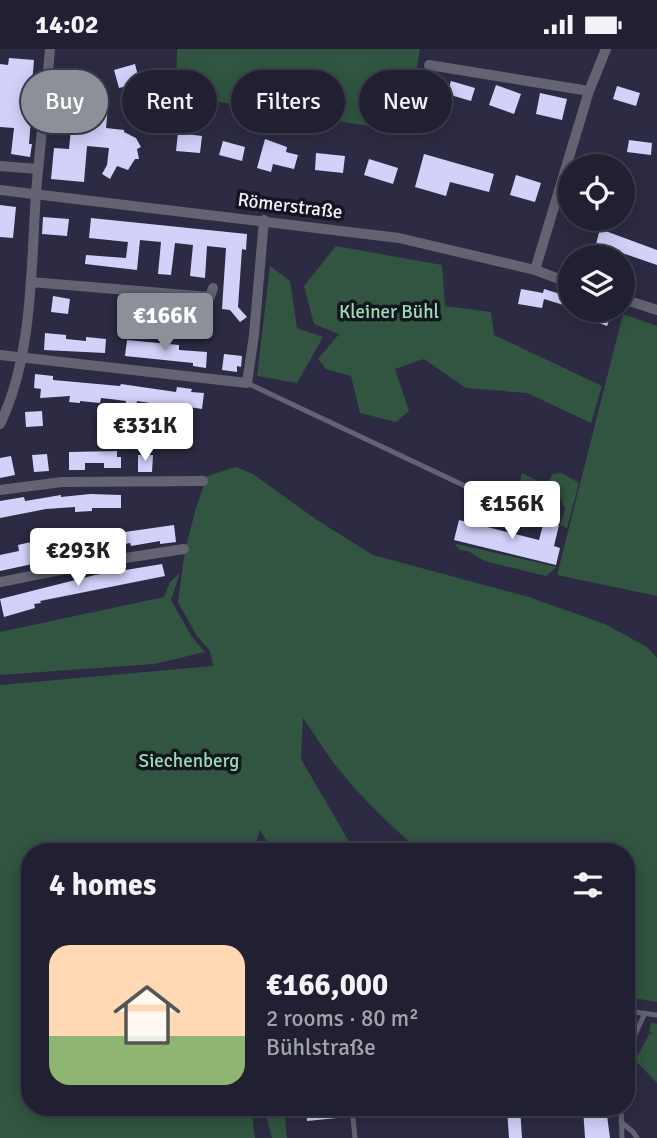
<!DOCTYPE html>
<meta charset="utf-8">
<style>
:root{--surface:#212032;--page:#2d2d3e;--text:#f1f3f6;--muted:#a2a3ac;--line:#3e3e4d;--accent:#8c9099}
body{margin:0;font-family:Signika,sans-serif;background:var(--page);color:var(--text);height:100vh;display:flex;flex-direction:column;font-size:26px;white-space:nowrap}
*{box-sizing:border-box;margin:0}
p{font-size:23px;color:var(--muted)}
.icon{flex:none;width:38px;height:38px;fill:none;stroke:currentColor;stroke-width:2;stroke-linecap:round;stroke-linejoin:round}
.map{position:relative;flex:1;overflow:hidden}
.details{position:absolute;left:21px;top:794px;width:614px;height:273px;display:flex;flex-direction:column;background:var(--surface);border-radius:28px;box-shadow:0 4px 18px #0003,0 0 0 2px var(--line)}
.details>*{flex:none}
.guide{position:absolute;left:21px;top:21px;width:616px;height:63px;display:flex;gap:14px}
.tools{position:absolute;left:558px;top:105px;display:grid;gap:14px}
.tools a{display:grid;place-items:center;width:77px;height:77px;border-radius:50%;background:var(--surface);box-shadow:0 4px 18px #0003,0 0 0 2px var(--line);font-size:35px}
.price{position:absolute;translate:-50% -60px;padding:0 16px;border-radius:7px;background:#fff;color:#222;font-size:23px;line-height:46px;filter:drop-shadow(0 2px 4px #0008)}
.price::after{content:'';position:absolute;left:50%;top:42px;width:21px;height:16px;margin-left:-10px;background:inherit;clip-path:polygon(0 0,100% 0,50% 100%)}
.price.selected{background:var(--accent);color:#fff}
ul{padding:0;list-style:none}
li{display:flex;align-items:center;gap:21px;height:175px;padding:0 28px}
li+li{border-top:2px solid var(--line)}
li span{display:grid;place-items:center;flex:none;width:196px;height:140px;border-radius:21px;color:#555}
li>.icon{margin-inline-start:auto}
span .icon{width:84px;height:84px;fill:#fffc;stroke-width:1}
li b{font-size:30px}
h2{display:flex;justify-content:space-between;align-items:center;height:84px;padding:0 28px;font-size:30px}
.chip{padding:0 24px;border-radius:32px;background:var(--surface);box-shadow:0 4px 18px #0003,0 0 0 2px var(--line);font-size:24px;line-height:63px}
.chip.selected{background:var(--accent);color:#fff}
.status{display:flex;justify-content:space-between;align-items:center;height:49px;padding:0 35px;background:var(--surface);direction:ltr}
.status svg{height:19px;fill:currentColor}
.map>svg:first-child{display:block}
.green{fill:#315540}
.building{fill:#d1d1fa}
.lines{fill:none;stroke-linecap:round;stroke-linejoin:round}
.lane{stroke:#636373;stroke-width:5}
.street{stroke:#636373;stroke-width:10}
.labels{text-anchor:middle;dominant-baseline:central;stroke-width:7;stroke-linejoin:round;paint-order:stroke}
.street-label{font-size:19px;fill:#f1f1ff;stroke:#151520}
.park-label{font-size:19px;fill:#9bdcb5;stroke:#151520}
</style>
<div class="status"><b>14:02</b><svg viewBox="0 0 49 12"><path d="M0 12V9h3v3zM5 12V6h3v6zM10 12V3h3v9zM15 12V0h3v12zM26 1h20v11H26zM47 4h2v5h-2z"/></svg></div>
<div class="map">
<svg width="657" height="1089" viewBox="0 0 657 1089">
<rect width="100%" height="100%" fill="#2c2b43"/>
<path class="green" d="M177,0H420L406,83L176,46Z
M336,197L442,216L445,257L491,263L494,286L602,337L591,374L527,344L466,339L424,310L395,320L409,362L396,373L360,364L351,327L326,320L318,310L339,285L314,275L304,237Z
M270,217L290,232L297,279L323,288L297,334L257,327Z
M623,265L657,277V547L557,526Z
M236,418L253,425L317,471L373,506L529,548L605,575L647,598L657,609V953L627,948L626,803H421C391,777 362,750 337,718C325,703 315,686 303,669L301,710L355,803H283L271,799L260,781L253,803H30V1059H251L255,1089H0V636L213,617L210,602L197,587L178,553L185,501L196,459L207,427Z
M522,424L546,436L553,425L561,424L579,434L567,479L560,476L565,460L559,445L535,438L525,443L519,459L513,455C519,445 519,435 522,424Z
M457,495L557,518L546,527L485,512L468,502L460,501L455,496Z
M180,524L171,551L192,588L205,603L154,615L0,626V583L164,548L170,533Z
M651,974L657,975V1034L635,1011L650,984L655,985L649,982Z
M264,1059H284L287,1089H272Z"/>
<path class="building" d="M9,9L34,11L29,70H31L29,95H32L30,108L11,105L14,79L0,78V15L8,16Z
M135,15L140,34L119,39L114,21Z
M451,32L475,39L471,52L447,45Z
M496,36L521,45L514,65L489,56Z
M617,37L640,44L636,57L613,50Z
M540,44L567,50L562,71L536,65Z
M98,57L108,58L106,79L124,81V83L136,89L141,98L137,100L139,110H135L128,121L117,117L110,130L102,125L107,116L109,99L87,97L84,133L51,130L54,99L69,100L71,79L56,77L57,62L97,67Z
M178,84L202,87L200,104L176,102Z
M265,90L287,98L286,103L298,106L294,120L273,115L271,123L257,119Z
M629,91L652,94L651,106L627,103Z
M223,92L245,98L242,112L219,106Z
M316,104L345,107L343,124L315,121Z
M424,105L494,125L489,143L450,133L446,147L415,138Z
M369,110L398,119L393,135L364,126Z
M516,126L541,134L535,153L510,146Z
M0,156L16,158L13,189L0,188Z
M43,168L69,170L67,187L42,185Z
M91,169L247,185L246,201L242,200L238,258L247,268L240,273L230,261L222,260L226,199L207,197L205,229L190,227L193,196L175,194L171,226L158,225L161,193L140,191L137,221L85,215L86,206L126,209L128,193L89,189Z
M600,180L657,201V216L596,195Z
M521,240L543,244L544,240L570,248V258L544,250L542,259L518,255Z
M53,247L70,250L68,265L51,263Z
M590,261H613L607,277L583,268Z
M45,284L66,286V290L86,292V288L106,290L105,304L44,301Z
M127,291L179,296V301L207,303L206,319L193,317V314L125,307Z
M224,305L242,307L241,318L237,317V323L222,321Z
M35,325L53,327V331L120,337L121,335L176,343L177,338L192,340L191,343L204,344L202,360L189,358V360L137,352L136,359L125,358L126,352L110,350L101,349L100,354L80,352V354L69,353L70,347L40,349L41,340L34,339Z
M42,362L43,377L26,378L25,363Z
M117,402V408H121V419H104V414H85V421H69V403Z
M47,405L49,422L34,423L32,406Z
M138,406H153L152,423H138Z
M11,407L15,426L0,429V409Z
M90,445L121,446V459H92V462L75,463V458L46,460L0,469V452L24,448L25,452L61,446V448Z
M459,471L539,491L544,472L559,476L554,497L560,499L556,516L454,491Z
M174,476L176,493L160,495V492L131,497L130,494L0,522V506L19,502L18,496L31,493L32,499L61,492Z
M162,515L165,527L40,552L41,554L34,555L35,559L4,568L0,550L95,526Z
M306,1059H336L337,1069L307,1072Z
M507,1059H520L522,1089H509Z
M583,1059H606L610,1089H585Z"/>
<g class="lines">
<path class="lane" d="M247,334L463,436L528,474
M626,962L657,966
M626,1005L645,964
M352,1059L355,1089
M621,1059L622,1089
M621,1073L633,1083L637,1089"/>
<path class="street" d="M429,16L589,42
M0,117L38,120
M0,141L399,189L535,221L570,234
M535,221L589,42L606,0
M31,233L210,248L213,239
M623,250L657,261
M0,306L247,334L254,286L264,171
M0,375C33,308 31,217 36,144C40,96 46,48 50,0
M0,441L62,433L203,432
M0,533L106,512L184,500"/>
</g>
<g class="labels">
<g class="street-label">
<text transform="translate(290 157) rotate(7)">Römerstraße</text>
</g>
<g class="park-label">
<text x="389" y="263">Kleiner Bühl</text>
<text x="189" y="712">Siechenberg</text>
</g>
</g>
</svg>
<div class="tools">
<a><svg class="icon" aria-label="locate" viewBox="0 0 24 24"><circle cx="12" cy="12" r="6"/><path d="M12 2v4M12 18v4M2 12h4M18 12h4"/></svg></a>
<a><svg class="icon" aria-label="layers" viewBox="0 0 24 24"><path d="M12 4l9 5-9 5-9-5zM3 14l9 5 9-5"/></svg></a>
</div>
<b class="price selected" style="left:165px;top:304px">€166K</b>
<b class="price" style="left:145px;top:414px">€331K</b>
<b class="price" style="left:512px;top:492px">€156K</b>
<b class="price" style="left:78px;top:539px">€293K</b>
<div class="guide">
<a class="chip selected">Buy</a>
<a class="chip">Rent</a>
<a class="chip">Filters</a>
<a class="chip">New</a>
</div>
<section class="details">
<h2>4 homes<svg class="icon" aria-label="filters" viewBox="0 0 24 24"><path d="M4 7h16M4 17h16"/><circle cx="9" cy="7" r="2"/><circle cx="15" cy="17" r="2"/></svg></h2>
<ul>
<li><span style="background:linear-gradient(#ffd9b3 65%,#8fb573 0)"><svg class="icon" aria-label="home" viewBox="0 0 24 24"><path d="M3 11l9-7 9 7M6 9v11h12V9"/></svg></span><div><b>€166,000</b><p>2 rooms · 80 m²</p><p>Bühlstraße</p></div></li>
</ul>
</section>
</div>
